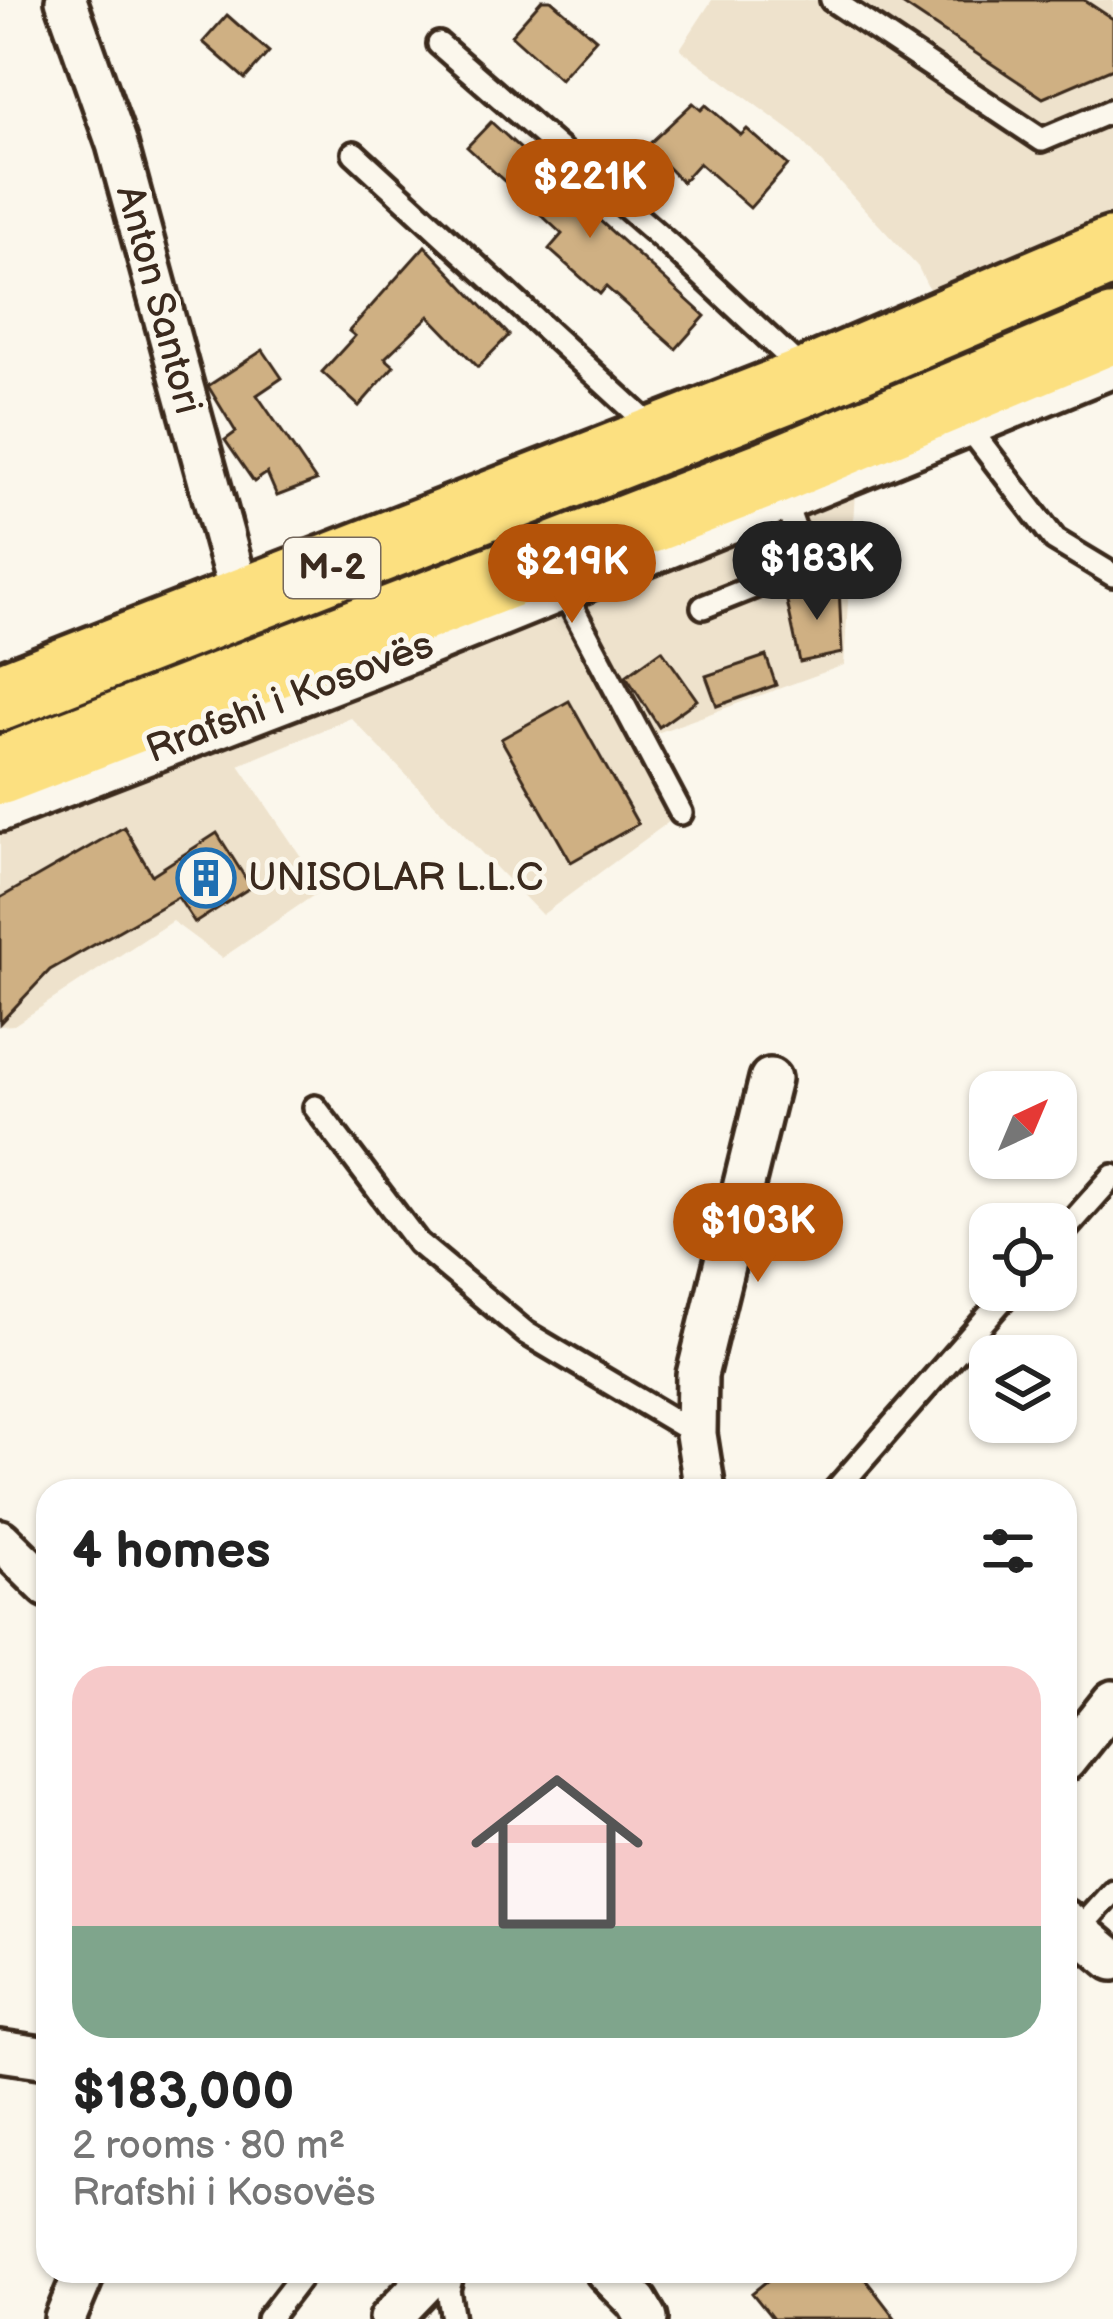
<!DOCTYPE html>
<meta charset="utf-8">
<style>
:root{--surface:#fff;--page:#f2f2f2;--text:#222;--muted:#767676;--line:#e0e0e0;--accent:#b45309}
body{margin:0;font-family:"Balsamiq Sans",sans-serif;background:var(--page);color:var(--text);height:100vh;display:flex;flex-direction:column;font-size:45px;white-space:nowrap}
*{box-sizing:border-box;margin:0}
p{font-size:39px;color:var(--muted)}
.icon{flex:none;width:66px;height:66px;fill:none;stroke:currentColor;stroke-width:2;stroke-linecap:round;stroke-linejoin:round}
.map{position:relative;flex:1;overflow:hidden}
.panel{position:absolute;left:36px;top:1479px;width:1041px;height:804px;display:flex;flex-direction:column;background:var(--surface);border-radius:36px;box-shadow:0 3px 9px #0004}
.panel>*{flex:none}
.needle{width:78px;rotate:44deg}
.tools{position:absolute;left:969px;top:1071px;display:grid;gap:24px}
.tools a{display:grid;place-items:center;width:108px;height:108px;border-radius:24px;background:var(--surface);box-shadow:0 3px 9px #0004;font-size:60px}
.price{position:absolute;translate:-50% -102px;padding:0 27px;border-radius:42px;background:var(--accent);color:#fff;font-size:39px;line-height:78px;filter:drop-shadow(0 3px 6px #0008)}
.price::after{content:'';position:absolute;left:50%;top:72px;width:36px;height:27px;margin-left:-18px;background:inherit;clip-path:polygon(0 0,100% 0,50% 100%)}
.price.on{background:#222;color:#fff}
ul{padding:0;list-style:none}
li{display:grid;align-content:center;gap:24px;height:636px;padding:0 36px}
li+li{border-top:3px solid var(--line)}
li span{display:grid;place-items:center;height:372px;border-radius:36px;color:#555}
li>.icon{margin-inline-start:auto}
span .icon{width:216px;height:216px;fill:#fffc;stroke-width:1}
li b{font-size:51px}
h2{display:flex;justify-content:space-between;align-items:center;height:144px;padding:0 36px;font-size:51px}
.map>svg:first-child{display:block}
.built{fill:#eee2cc}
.green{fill:#c0d78d;stroke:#7e8056;stroke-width:3}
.building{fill:#cfb083;stroke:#3b2a1e;stroke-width:3}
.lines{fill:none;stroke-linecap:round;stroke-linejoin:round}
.lane-casing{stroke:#3b2a1e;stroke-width:30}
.street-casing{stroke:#3b2a1e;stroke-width:48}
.highway-casing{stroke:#3b2a1e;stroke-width:75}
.lane{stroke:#fbf7ec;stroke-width:21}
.street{stroke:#fbf7ec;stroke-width:39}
.highway{stroke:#fce080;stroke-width:66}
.labels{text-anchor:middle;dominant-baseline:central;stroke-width:10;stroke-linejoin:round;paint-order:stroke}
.shield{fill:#fbf7ec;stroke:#75685c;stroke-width:3}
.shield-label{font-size:36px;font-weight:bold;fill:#3b2a1e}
.street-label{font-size:39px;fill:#3b2a1e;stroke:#fbf7ec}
.poi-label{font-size:39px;fill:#3b2a1e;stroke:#fbf7ec;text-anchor:start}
</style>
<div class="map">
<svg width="1113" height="2319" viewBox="0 0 1113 2319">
<rect width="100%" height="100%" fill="#fbf7ec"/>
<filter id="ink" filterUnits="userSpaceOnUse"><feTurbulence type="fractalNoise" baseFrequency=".00833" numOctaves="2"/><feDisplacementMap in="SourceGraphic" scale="24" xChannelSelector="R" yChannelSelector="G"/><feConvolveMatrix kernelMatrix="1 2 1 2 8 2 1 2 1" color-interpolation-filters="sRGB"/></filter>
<g filter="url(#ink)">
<path class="built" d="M712,0H1113V375L856,476L844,665L643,738L681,813L542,915L351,718L239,765L323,889L222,958L172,921L14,1025L0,1026V691L958,348L918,267L795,134L680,49Z"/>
<path class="green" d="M1113,273V296L922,379L0,743V721Z"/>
<path class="building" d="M542,0H551L596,39L560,79L511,35Z
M896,0H1084L1113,19V68L1043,98Z
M227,15L269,52L245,79L203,42Z
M693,103L701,110L706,105L741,135L747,129L788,165L750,208L699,163L682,182L647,146Z
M491,122L705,316L676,349L606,287L600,294L549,249L562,234L467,147Z
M425,246L509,335L478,367L429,316L385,358L394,366L359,406L322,372L355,336L349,331Z
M263,350L282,378L257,395L316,481L277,496L267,473L254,482L225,440L236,432L208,386Z
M839,586L842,653L800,662L786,597Z
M662,650L697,700L659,727L626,676Z
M766,656L776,685L717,706L706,676Z
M569,701L638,824L571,862L501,739Z
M124,827L152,875L217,833L251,887L195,923L178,897L50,970L0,1023V898Z
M779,2271H859L896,2319H773L752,2293Z"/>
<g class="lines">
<g class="lane-casing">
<path id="lane" d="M832,0L1042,140L1113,110
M439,44L673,248L804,371
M354,153L654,429
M969,428L1055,540L1113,575
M563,590L681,813
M703,607L766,582L797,536L785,502
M315,1107L418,1243L526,1333L696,1434
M1056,1240L1113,1176
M835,1491L1011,1290
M1078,1930L1113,1891
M268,2319L305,2271
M453,2319L448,2290L453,2271"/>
</g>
<g class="street-casing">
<path id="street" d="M66,0L117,144L242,603
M0,811L374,667L1113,367
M705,1491L696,1434L697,1375L770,1079
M0,1540L48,1587
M1065,1761L1113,1701
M1065,1920L1113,1960
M0,2051L48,2058
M606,2271L637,2302L647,2319
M65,2319L85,2271
M390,2319L436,2271"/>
</g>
<g class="highway-casing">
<path id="highway" d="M0,697L813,379L1113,251
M0,771L770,473L1113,329"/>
</g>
<use href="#lane" class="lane"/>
<use href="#street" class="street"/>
<use href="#highway" class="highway"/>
</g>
</g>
<defs>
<g id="building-ring" transform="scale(3)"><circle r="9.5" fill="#fbf7ec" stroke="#1f6fb2" stroke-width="1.5"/><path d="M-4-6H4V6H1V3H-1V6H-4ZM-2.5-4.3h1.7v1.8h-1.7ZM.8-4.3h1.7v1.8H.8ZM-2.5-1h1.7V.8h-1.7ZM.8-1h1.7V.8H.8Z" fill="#1f6fb2"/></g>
</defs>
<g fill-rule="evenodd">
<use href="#building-ring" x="206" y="878"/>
</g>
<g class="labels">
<rect class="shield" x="284" y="538" width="96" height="60" rx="9"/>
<g class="shield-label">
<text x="332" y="568">M-2</text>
</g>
<g class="street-label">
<text transform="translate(158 300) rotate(75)">Anton Santori</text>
<text transform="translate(290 698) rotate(-21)">Rrafshi i Kosovës</text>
</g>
<g class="poi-label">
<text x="248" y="878">UNISOLAR L.L.C</text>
</g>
</g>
</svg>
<div class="tools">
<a><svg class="needle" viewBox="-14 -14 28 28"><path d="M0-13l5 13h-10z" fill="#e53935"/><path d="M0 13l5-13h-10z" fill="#767676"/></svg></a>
<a><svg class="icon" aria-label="locate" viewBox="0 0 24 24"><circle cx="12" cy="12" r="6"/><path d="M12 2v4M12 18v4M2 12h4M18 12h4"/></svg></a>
<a><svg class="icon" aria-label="layers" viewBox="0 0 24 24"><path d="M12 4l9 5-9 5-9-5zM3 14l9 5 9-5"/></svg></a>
</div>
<b class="price" style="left:590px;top:241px">$221K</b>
<b class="price on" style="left:817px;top:623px">$183K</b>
<b class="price" style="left:572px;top:626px">$219K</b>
<b class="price" style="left:758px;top:1285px">$103K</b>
<section class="panel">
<h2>4 homes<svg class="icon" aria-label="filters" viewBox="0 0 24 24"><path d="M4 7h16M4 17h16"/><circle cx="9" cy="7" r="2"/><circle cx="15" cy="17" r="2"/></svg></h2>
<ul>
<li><span style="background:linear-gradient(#f6c9c9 70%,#7fa58c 0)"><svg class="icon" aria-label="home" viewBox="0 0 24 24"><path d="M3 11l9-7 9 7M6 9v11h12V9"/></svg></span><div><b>$183,000</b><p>2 rooms · 80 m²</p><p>Rrafshi i Kosovës</p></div></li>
</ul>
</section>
</div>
